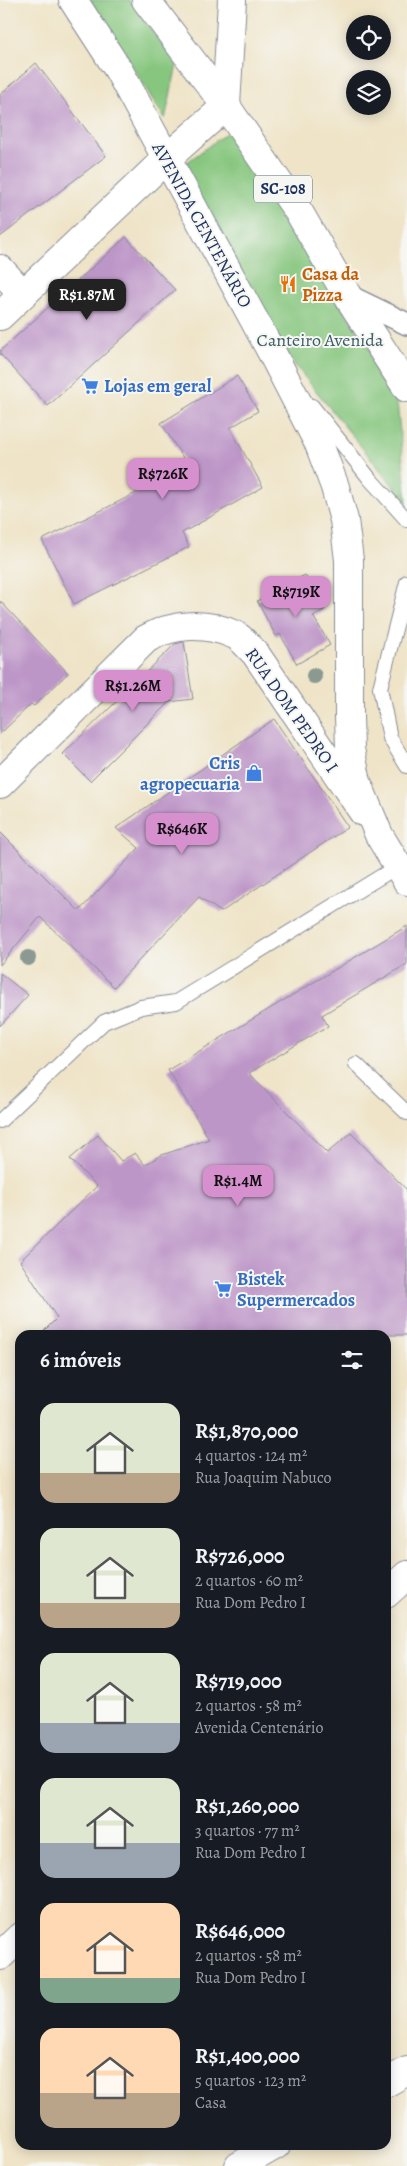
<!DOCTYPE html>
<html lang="pt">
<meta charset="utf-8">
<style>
:root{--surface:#171b24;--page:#20242c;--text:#f1f3f6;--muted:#9ea1a6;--accent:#d690ce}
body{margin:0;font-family:Alegreya,serif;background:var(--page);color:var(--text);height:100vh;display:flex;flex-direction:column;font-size:19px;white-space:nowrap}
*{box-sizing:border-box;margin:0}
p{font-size:16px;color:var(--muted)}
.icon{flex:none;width:28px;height:28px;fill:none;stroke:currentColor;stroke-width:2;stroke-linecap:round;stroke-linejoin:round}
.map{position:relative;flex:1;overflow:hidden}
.sheet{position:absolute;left:15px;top:1330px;width:376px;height:820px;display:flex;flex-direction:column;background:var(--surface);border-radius:15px;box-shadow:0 2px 12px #0003}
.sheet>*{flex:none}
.fabs{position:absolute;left:346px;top:15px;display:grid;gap:10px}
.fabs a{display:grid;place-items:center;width:45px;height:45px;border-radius:50%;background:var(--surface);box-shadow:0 2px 12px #0003;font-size:25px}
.price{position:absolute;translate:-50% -42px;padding:0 11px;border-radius:10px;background:var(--accent);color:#111;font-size:16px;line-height:32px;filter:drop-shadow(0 1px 2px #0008)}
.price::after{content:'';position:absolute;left:50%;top:30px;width:15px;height:11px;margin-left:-8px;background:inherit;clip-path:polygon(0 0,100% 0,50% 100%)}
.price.active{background:#222;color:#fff}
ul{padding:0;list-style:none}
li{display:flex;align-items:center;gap:15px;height:125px;padding:0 25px}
li span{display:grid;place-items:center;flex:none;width:140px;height:100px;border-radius:15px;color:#555}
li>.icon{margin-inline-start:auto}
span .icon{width:60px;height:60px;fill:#fffc;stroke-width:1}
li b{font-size:21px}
h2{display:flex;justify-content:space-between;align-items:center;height:60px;padding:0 25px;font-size:21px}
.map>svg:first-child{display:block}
.green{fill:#86c67e;stroke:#507a6e}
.building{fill:#bd96c8}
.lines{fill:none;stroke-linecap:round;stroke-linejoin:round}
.service-casing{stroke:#858a93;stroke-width:16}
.pedestrian-casing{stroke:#858a93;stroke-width:24}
.minor-casing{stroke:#858a93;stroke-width:30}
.tertiary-casing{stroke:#858a93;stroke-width:30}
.secondary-casing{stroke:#858a93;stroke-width:30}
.primary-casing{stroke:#858a93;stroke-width:30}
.service{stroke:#fff;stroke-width:14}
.pedestrian{stroke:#fff;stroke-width:21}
.minor{stroke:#fff;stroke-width:28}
.tertiary{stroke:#fff;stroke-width:28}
.secondary{stroke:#fff;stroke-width:28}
.primary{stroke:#fff;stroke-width:28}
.tree{fill:#8c9993}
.labels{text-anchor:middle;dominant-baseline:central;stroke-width:4;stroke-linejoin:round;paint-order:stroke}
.shield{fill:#f6f6f2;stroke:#5d6b8a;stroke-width:1}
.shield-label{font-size:16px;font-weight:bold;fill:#1b2f5e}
.street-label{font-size:18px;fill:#1b2f5e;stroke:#f6f6f2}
.food-label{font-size:18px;font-weight:bold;fill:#c56008;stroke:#f6f6f2;text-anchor:start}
.park-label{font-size:18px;fill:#3b5c68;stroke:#f6f6f2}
.shop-label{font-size:18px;font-weight:bold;fill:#366cbe;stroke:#f6f6f2;text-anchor:start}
</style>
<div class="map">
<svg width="407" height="2166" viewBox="0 0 407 2166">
<rect width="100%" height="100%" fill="#f6f6f2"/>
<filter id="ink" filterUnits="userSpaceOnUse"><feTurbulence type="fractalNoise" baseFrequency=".02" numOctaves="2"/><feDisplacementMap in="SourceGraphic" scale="10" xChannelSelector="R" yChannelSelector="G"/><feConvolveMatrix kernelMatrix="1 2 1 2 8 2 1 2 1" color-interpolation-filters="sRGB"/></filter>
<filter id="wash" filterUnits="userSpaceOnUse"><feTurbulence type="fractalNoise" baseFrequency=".0096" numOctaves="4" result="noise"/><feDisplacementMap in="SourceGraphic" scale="20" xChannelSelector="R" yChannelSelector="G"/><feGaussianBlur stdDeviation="1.12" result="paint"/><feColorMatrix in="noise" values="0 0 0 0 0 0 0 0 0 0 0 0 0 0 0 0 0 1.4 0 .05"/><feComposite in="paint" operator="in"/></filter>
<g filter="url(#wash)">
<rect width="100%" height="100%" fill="#efe4c8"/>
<path class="green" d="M90,0H129L177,65L165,119Z
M229,131L396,391L407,503L290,359L182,166Z"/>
<g id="blocks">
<path class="building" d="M36,63L106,156L0,237V95Z
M126,237L175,290L48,406L0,354V351Z
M237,376L258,411L230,428L263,487L182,533L189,547L74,604L42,540L150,486L187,464L161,423Z
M305,575L324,610L313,616L330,645L297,664L280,634L276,636L257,601Z
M0,601L68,673L34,706L31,704L0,734Z
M184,642L193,699L169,702L90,781L63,754L175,644Z
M274,719L348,827L221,912L199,897L114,987L40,917L0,965V832L79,911L139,848L116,828Z
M407,926V964L322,1015L328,1026L249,1073L327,1153L351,1133L407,1190V1335H40L57,1318L20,1261L97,1186L70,1159L98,1135L121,1161L135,1153L145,1165L159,1156L209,1139L168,1070Z
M0,973L28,995L0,1026Z"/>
</g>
</g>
<g filter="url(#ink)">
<use href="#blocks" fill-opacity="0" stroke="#858a93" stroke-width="1"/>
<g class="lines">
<g class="service-casing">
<path id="service" d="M312,406L370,479L407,520
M407,582L380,688L390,738L407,766
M356,1064L407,1113
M0,1121L104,1022L141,1007L176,1002L398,866"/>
</g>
<g class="pedestrian-casing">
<path id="pedestrian" d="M347,295L407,324"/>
</g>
<g class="minor-casing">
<path id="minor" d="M0,269L23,294"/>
</g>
<g class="tertiary-casing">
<path id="tertiary" d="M0,784L146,639C173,623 207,622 235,635C243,639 249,648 255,653L363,812
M386,1594L407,1575
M0,1956L20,1937"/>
</g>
<g class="secondary-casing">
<path id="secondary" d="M226,106L232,0"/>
</g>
<g class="primary-casing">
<path id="primary" d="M73,0L119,71L271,351L319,444L335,487L344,520L349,560V716L350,749L357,782L379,835L407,881
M146,0L226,106L300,214L347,295L407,388
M0,316L166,159L226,106
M386,2083L407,2071
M239,2166L276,2145"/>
</g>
<use href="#service" class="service"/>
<use href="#pedestrian" class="pedestrian"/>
<use href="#minor" class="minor"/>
<use href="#tertiary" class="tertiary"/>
<use href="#secondary" class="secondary"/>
<use href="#primary" class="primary"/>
</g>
<g class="tree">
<circle cx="314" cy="676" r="8"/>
<circle cx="28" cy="958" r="8"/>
</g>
</g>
<defs>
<g id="restaurant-bare" transform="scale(1.35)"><path d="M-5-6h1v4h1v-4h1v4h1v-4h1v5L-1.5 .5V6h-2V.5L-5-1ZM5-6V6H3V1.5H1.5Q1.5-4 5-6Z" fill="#e8710a" stroke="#f6f6f2" stroke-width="2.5" paint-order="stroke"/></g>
<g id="supermarket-bare" transform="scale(1.35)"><path d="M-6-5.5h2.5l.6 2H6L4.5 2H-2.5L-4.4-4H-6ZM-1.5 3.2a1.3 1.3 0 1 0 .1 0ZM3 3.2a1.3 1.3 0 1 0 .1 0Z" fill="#3f7fe0" stroke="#f6f6f2" stroke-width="2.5" paint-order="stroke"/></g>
<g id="shop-bare" transform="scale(1.35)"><path d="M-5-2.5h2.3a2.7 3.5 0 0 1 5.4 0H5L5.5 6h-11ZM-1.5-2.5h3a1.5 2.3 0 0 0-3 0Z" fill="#3f7fe0" stroke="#f6f6f2" stroke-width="2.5" paint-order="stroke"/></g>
</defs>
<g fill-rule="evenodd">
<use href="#restaurant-bare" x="288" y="284"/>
<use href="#supermarket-bare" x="90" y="386"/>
<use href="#shop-bare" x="254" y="773"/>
<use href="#supermarket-bare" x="223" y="1289"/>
</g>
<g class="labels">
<rect class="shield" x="254" y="175.5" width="58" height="27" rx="4"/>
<g class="shield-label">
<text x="283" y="189">SC-108</text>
</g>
<g class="street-label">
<text transform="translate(202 225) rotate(61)">AVENIDA CENTENÁRIO</text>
<text transform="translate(292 710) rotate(55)">RUA DOM PEDRO I</text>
</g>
<g class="food-label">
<text x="302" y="274">Casa da<tspan x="302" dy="21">Pizza</tspan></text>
</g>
<g class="park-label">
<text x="320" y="340">Canteiro Avenida</text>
</g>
<g class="shop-label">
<text x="104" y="386">Lojas em geral</text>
<text x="240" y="763" text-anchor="end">Cris<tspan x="240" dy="21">agropecuaria</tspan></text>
<text x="237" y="1279">Bistek<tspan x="237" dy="21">Supermercados</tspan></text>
</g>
</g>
</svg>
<div class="fabs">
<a><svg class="icon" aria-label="locate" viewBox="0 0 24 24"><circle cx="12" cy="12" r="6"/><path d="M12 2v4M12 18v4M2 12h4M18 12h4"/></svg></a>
<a><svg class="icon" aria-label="layers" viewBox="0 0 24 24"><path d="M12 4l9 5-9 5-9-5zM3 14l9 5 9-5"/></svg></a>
</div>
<b class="price active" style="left:87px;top:321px">R$1.87M</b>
<b class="price" style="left:163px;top:500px">R$726K</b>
<b class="price" style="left:296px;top:618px">R$719K</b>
<b class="price" style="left:133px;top:712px">R$1.26M</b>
<b class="price" style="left:182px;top:855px">R$646K</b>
<b class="price" style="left:238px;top:1207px">R$1.4M</b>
<section class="sheet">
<h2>6 imóveis<svg class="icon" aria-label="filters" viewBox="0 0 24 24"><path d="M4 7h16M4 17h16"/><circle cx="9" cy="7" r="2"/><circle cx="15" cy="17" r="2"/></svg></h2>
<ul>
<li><span style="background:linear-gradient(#dfe7d0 70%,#b9a48a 0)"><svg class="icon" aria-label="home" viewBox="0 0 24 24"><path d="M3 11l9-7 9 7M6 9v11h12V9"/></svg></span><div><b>R$1,870,000</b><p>4 quartos · 124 m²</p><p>Rua Joaquim Nabuco</p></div></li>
<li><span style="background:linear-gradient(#dfe7d0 75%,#b9a48a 0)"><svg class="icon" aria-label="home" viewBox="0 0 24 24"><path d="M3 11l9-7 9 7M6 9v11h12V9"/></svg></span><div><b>R$726,000</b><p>2 quartos · 60 m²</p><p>Rua Dom Pedro I</p></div></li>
<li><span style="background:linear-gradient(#dfe7d0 70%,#9aa5b1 0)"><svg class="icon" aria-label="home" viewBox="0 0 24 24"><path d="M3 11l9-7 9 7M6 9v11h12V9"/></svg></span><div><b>R$719,000</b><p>2 quartos · 58 m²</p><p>Avenida Centenário</p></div></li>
<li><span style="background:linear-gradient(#dfe7d0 65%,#9aa5b1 0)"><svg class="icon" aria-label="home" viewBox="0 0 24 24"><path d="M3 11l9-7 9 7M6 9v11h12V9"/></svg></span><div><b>R$1,260,000</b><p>3 quartos · 77 m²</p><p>Rua Dom Pedro I</p></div></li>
<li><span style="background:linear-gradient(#ffd9b3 75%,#7fa58c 0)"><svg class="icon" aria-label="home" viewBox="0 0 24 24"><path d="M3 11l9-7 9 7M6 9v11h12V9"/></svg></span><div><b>R$646,000</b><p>2 quartos · 58 m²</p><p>Rua Dom Pedro I</p></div></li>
<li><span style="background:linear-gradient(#ffd9b3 65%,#b9a48a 0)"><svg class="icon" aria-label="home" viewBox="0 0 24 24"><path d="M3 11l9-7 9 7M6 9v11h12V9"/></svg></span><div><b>R$1,400,000</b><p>5 quartos · 123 m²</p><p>Casa</p></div></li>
</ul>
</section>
</div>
